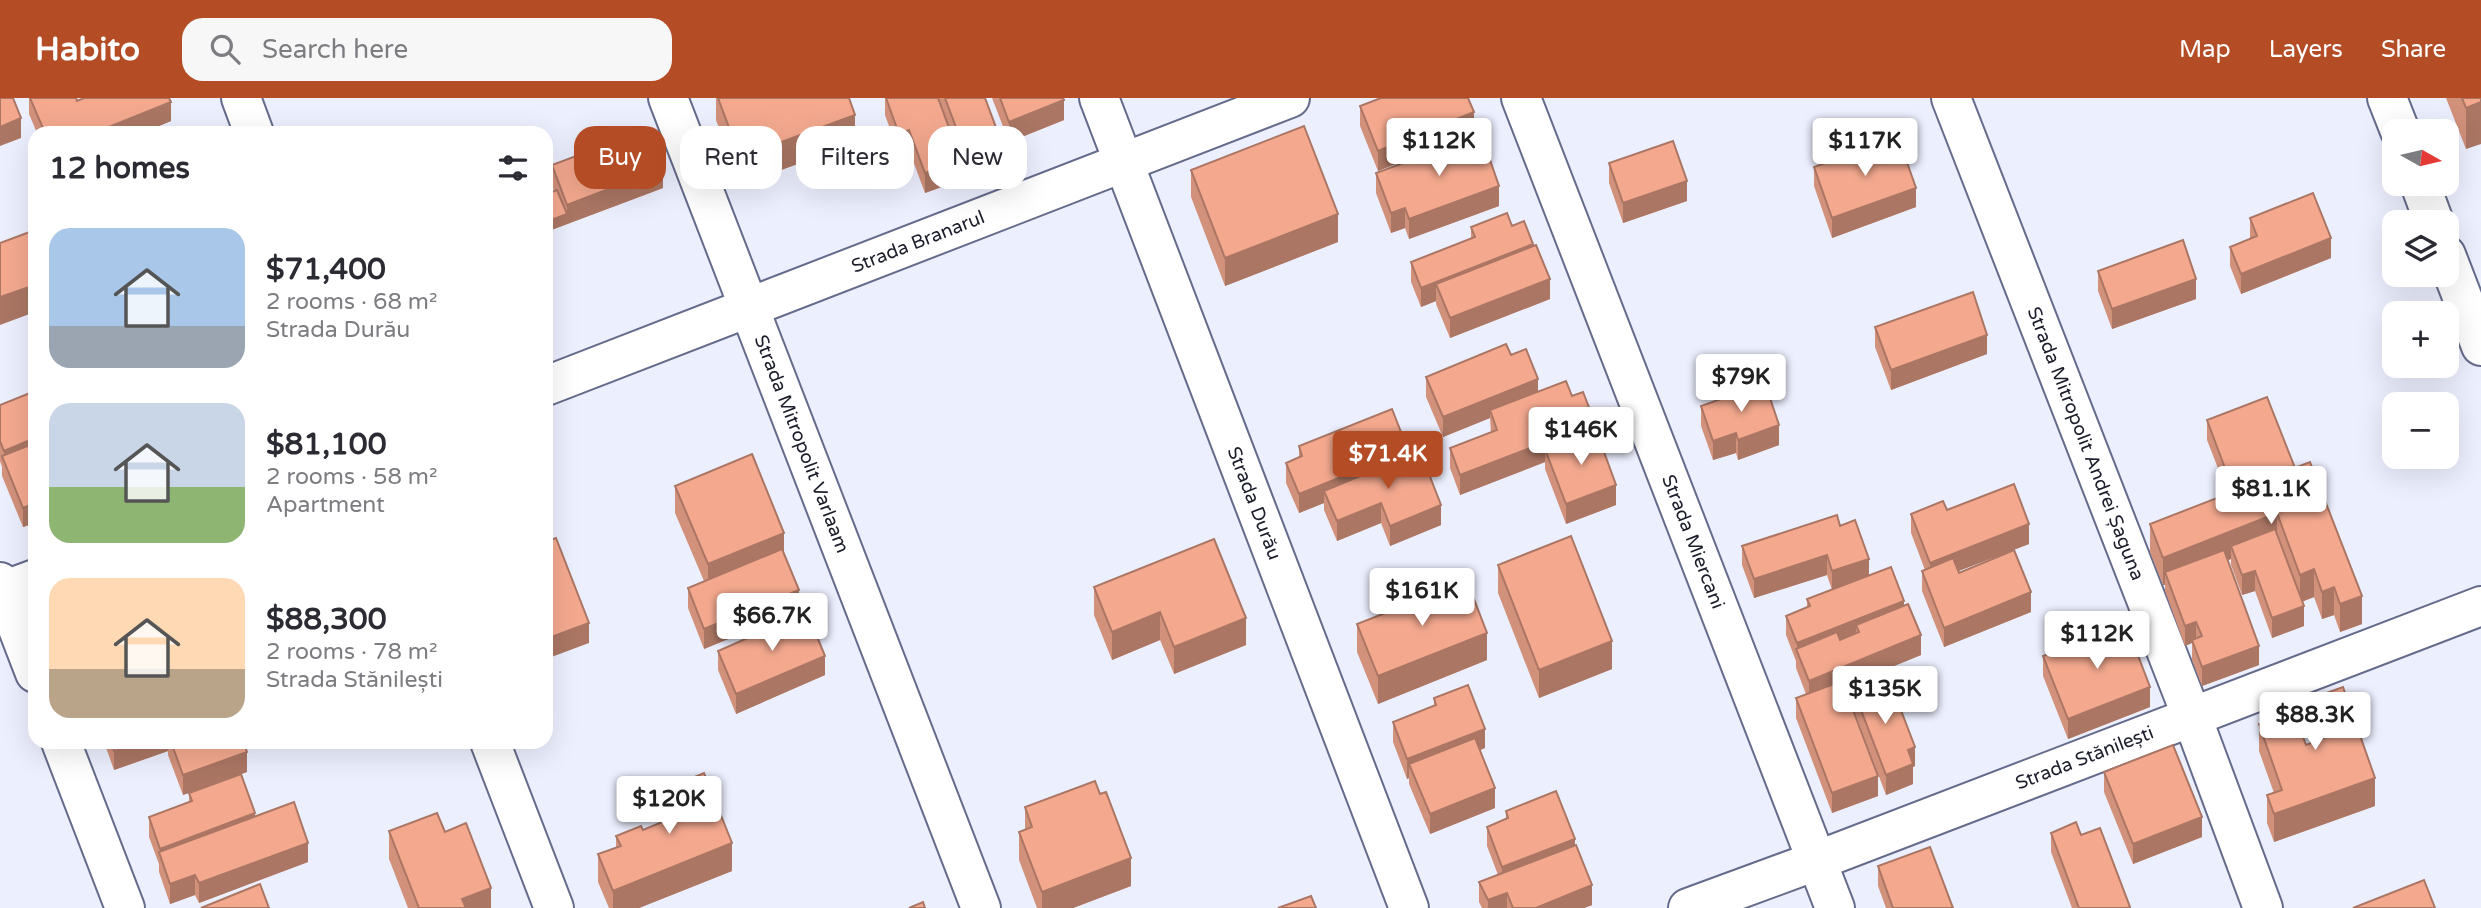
<!DOCTYPE html>
<meta charset="utf-8">
<style>
:root{--surface:#fff;--page:#f7f7f7;--text:#2b2b33;--muted:#7c7c81;--accent:#b44d25}
body{margin:0;font-family:"Varela Round",sans-serif;background:var(--page);color:var(--text);height:100vh;display:flex;flex-direction:column;font-size:26px;white-space:nowrap}
*{box-sizing:border-box;margin:0}
p{font-size:23px;color:var(--muted)}
.icon{flex:none;width:38px;height:38px;fill:none;stroke:currentColor;stroke-width:2;stroke-linecap:round;stroke-linejoin:round}
.map{position:relative;flex:1;overflow:hidden}
.sheet{position:absolute;left:28px;top:28px;width:525px;height:623px;display:flex;flex-direction:column;background:var(--surface);border-radius:21px;box-shadow:0 7px 28px #0002}
.sheet>*{flex:none}
.top-card{position:absolute;left:574px;top:28px;width:665px;height:63px;display:flex;gap:14px}
.needle{width:46px;rotate:98deg}
.controls{position:absolute;left:2382px;top:21px;display:grid;gap:14px}
.controls a{display:grid;place-items:center;width:77px;height:77px;border-radius:14px;background:var(--surface);box-shadow:0 7px 28px #0002;font-size:35px}
.price{position:absolute;translate:-50% -60px;padding:0 16px;border-radius:7px;background:#fff;color:#222;font-size:23px;line-height:46px;filter:drop-shadow(0 2px 4px #0008)}
.price::after{content:'';position:absolute;left:50%;top:42px;width:21px;height:16px;margin-left:-10px;background:inherit;clip-path:polygon(0 0,100% 0,50% 100%)}
.price.on{background:var(--accent);color:#fff}
ul{padding:0;list-style:none}
li{display:flex;align-items:center;gap:21px;height:175px;padding:0 21px}
li span{display:grid;place-items:center;flex:none;width:196px;height:140px;border-radius:21px;color:#555}
li>.icon{margin-inline-start:auto}
span .icon{width:84px;height:84px;fill:#fffc;stroke-width:1}
li b{font-size:30px}
h2{display:flex;justify-content:space-between;align-items:center;height:84px;padding:0 21px;font-size:30px}
.chip{padding:0 24px;border-radius:21px;background:var(--surface);box-shadow:0 7px 28px #0002;font-size:24px;line-height:63px}
.chip.on{background:var(--accent);color:#fff}
header{display:flex;align-items:center;gap:42px;box-sizing:border-box;height:98px;padding:0 35px;background:var(--accent);color:#fff}
header strong{font-size:33px}
nav{display:flex;gap:38px;margin-inline-start:auto;font-size:24px}
.search{width:490px;height:63px;background:var(--page);display:flex;align-items:center;gap:18px;box-sizing:border-box;padding:0 24px;border-radius:21px;color:var(--muted);font-size:26px}
.map>svg:first-child{display:block}
.lines{fill:none;stroke-linecap:round;stroke-linejoin:round}
.street-casing{stroke:#656b8b;stroke-width:42}
.street{stroke:#fff;stroke-width:38}
.wall{fill:#d2917b}
.shaded-wall{fill:#ab7664}
.building{fill:#f4a98f;stroke:#ab7664;stroke-width:2}
.labels{text-anchor:middle;dominant-baseline:central;stroke-width:6;stroke-linejoin:round;paint-order:stroke}
.street-label{font-size:19px;fill:#1b1d2a;stroke:#fff}
</style>
<header>
<strong>Habito</strong>
<div class="search"><svg class="icon" aria-label="search" viewBox="0 0 24 24"><circle cx="10" cy="10" r="6"/><path d="M15 15l6 6"/></svg>Search here</div>
<nav><a>Map</a><a>Layers</a><a>Share</a></nav>
</header>
<div class="map">
<svg width="2481" height="810" viewBox="0 0 2481 810">
<rect width="100%" height="100%" fill="#eceffe"/>
<g class="lines">
<g class="street-casing">
<g id="street">
<path d="M241,0L254,35"/>
<path id="s1" d="M668,0L981,810"/>
<path id="s2" d="M1099,0L1409,810"/>
<path id="s3" d="M1521,0L1835,810"/>
<path id="s4" d="M1951,0L2192,619L2263,810"/>
<path d="M2387,0L2400,33"/>
<path d="M2420,86L2434,124"/>
<path d="M2446,157L2481,248"/>
<path id="s5" d="M546,288L1290,0"/>
<path d="M0,484L35,575"/>
<path d="M0,494L35,481"/>
<path d="M61,644L125,810"/>
<path d="M490,644L554,810"/>
<path id="s6" d="M1688,810L1816,763L2481,508"/>
</g>
</g>
<use href="#street" class="street"/>
</g>
<path class="wall" d="M29,0H76L77,3L171,23L142,35H37L29,16Z
M716,0H849L855,45L740,87L716,22Z
M885,0H985L1001,63L966,76L949,32L961,82L925,95L909,52L899,55L885,17Z
M992,0H1063L1064,22L1009,44Z
M2446,0H2481L2466,51Z
M1360,8L1474,34L1378,73L1360,28Z
M1609,65L1687,103L1623,125L1609,85Z
M552,67L663,90L546,134V96L554,93L552,87Z
M1814,69L1916,109L1832,140L1814,88Z
M1191,72L1338,144L1225,188L1191,99Z
M1376,75L1499,108L1409,141L1405,130L1391,135L1376,95Z
M2250,120L2331,160L2241,196L2230,168V149L2250,141Z
M1512,128L1533,149L1550,201L1450,240L1436,206V203L1421,209L1411,184V164L1471,141V129Z
M2098,173L2196,201L2112,231L2098,193Z
M1875,229L1987,256L1891,292L1875,249Z
M1511,257L1538,294L1572,298L1595,333L1616,407L1566,426L1545,371V364L1460,397L1450,370V350L1491,335L1490,320L1443,339L1426,299V279Z
M35,293V425L23,429L2,378V369L0,363V307Z
M1701,308L1779,347L1738,362L1736,355L1713,362L1701,328Z
M2207,322L2295,370L2362,526L2340,534L2334,517L2322,521L2314,499L2302,504L2304,528L2272,540L2255,493L2242,497L2231,467V461L2228,462L2259,567L2202,588L2192,562V545L2185,548L2165,493V487H2163L2150,454V426L2228,396L2207,342Z
M1299,348L1408,358L1441,427L1390,448L1381,425L1337,443L1324,412V405L1299,415L1286,385V365L1299,360Z
M675,388L799,512L704,551L688,510V490L704,483L675,415Z
M1947,412L2029,446L1958,473L1959,475L2031,514L1944,549L1922,493V473L1925,472L1911,435V416Z
M1840,428L1869,478L1904,508L1921,557L1844,588L1878,698L1832,715L1796,620V600L1806,596L1796,570V563L1786,537V518L1807,509V501L1832,492L1827,477L1754,500L1742,467V448Z
M1498,467L1612,571L1539,600L1498,495Z
M1094,489L1246,547L1174,576L1160,542L1112,562L1094,517Z
M1357,526L1487,562L1378,606L1357,554Z
M718,553L825,577L736,616L718,572Z
M2043,558L2150,609L2068,641L2043,578Z
M1851,586L1878,601L1915,668L1913,669V686L1886,697L1851,605Z
M1434,600L1485,650L1480,652L1495,710L1430,736L1409,686V680L1407,681L1393,644V624L1434,608Z
M2274,601L2306,647L2315,643L2310,629V601L2375,708L2274,744L2267,725V697L2274,695L2259,653V626L2274,621Z
M104,644H243L247,674L241,676L255,718L308,764L199,805L195,797L170,806L159,774V766L149,739V719L189,704V695L233,679L183,697L168,657V653L114,672Z
M2104,674L2202,739L2133,766L2104,694Z
M661,693L732,773L639,810H609L598,784V756L616,749V738L643,732L663,724L661,721Z
M1025,709L1131,788L1073,810H1037L1019,762V734L1025,732Z
M1506,713L1575,747L1592,807L1584,810H1482L1479,804V784L1498,777L1487,748V729L1506,722Z
M389,733L491,810H408L389,761Z
M2051,735L2081,737L2130,810H2072L2051,754Z
M1878,768L1953,810H1886L1878,788Z"/>
<path class="shaded-wall" d="M1064,2V22L1009,44V24Z
M171,4V23L142,35H94Z
M2481,4V46L2466,51V10Z
M1474,14V34L1378,73V53Z
M855,17V45L740,87V59Z
M21,20V40L0,48V29Z
M909,32V52L899,55V36Z
M1001,43V63L966,76V56Z
M961,62V82L925,95V75Z
M663,70V90L546,134V124L567,116V107Z
M1687,83V103L1623,125V105Z
M1499,88V108L1409,141V121Z
M1916,90V109L1832,140V120Z
M1405,110V130L1391,135V115Z
M1338,116V144L1225,188V160Z
M2331,140V160L2241,196V176Z
M1533,146V166L1436,186V203L1421,209V190Z
M1550,181V201L1450,240V220Z
M2196,181V201L2112,231V211Z
M35,187V214L0,227V199Z
M1987,237V256L1891,292V272Z
M1538,281V300L1490,312V320L1443,339V319Z
M1595,325V345L1545,351V364L1460,397V377Z
M1779,327V347L1738,362V342Z
M1736,335V355L1713,362V343Z
M35,340V360L4,361V353Z
M1408,352V371L1324,393V405L1299,415V396Z
M1616,387V407L1566,426V406Z
M35,405V425L23,429V410Z
M1381,405V425L1337,443V423Z
M1441,407V427L1390,448V428Z
M2277,415V443L2231,448V461L2169,485L2165,474V487H2163V460Z
M2029,426V446L1930,484V465Z
M784,435V462L708,494V466Z
M1827,457V477L1754,500V481Z
M1869,461V481L1832,493V473Z
M2314,471V499L2300,504V477Z
M2255,473V493L2242,497V477Z
M2334,489V517L2322,521V494Z
M799,492V512L704,551V531Z
M2031,494V514L1944,549V530Z
M2362,498V526L2340,534V506Z
M1904,503V523L1859,534L1856,527V541L1797,553V545Z
M2304,508V528L2272,540V520Z
M1160,514V542L1112,562V534Z
M1246,520V547L1174,576V549Z
M2196,524V543L2192,542V545L2185,548V528Z
M589,525V545L546,561V541Z
M1487,535V562L1378,606V578Z
M1921,537V557L1809,603V583Z
M1612,543V571L1539,600V572Z
M2259,548V567L2202,588V569Z
M825,558V577L736,616V596Z
M2150,589V609L2068,641V621Z
M1485,631V650L1414,678L1409,666V680L1407,681V661Z
M138,644H168V653L114,672V653Z
M1915,649V668L1913,669V686L1886,697V677L1908,652Z
M247,654V674L183,697V677Z
M1878,678V698L1832,715V695Z
M2375,680V708L2274,744V716Z
M1495,690V710L1430,736V716Z
M255,715V735L160,759V751Z
M2202,719V739L2133,766V746Z
M1575,741V761L1502,789V769Z
M308,745V764L199,805V785Z
M732,745V773L639,810H613V793Z
M1131,760V788L1073,810H1042V794Z
M195,777V797L170,806V786Z
M1592,787V807L1584,810H1536Z
M491,790V810H462V801Z
M1507,795V810H1488V802Z"/>
<path class="building" d="M0,0H13L21,20L0,29Z
M30,0H76L77,3L84,0H169L171,4L94,35H45Z
M718,0H849L855,17L740,59Z
M886,0H938L961,62L925,75L909,32L899,36Z
M945,0H985L1001,43L966,56Z
M1000,0H1063L1064,2L1009,24Z
M1381,0H1468L1474,14L1378,53L1360,8Z
M2462,0H2481V4L2466,10Z
M1304,28L1338,116L1225,160L1191,72Z
M438,31L439,35H428Z
M648,31L663,70L567,107L552,67Z
M1481,36L1499,88L1409,121L1405,110L1391,115L1376,75Z
M1898,39L1916,90L1832,120L1814,69Z
M1673,43L1687,83L1623,105L1609,65Z
M557,92L567,116L546,124V96Z
M2313,95L2331,140L2241,176L2230,149L2257,138L2250,120Z
M1507,115L1512,128L1524,123L1533,146L1421,190L1411,164L1475,139L1471,129Z
M35,132V187L0,199V145Z
M2183,142L2196,181L2112,211L2098,173Z
M1536,147L1550,181L1450,220L1436,186Z
M1973,194L1987,237L1891,272L1875,229Z
M1506,246L1511,257L1526,251L1538,281L1443,319L1426,279Z
M1566,283L1572,298L1583,294L1595,325L1460,377L1450,350L1497,332L1490,312Z
M1765,285L1779,327L1738,342L1736,335L1713,343L1701,308Z
M35,293V340L4,353L0,343V307Z
M2267,299L2295,370L2234,394L2207,322Z
M1392,311L1408,352L1299,396L1286,365L1302,358L1299,348Z
M1596,332L1616,387L1566,406L1545,351Z
M35,345V405L23,410L2,358Z
M1420,353L1441,407L1390,428L1381,405L1337,423L1324,393Z
M752,356L784,435L708,466L675,388Z
M2310,364L2362,498L2340,506L2334,489L2322,494L2314,471L2300,477L2277,415L2163,460L2150,426Z
M2014,386L2029,426L1930,465L1911,416L1943,403L1947,412Z
M1837,417L1840,428L1855,422L1869,461L1832,473L1827,457L1754,481L1742,448Z
M2275,431L2304,508L2272,520L2255,473L2242,477L2231,448Z
M1571,438L1612,543L1539,572L1498,467Z
M556,440L589,525L546,541V444Z
M1214,441L1246,520L1174,549L1160,514L1112,534L1094,489Z
M782,451L799,492L704,531L688,490Z
M2014,452L2031,494L1944,530L1922,473L1953,460L1959,475Z
M2224,452L2259,548L2202,569L2192,542L2202,538L2196,524L2185,528L2165,474Z
M1891,469L1904,503L1797,545L1786,518L1810,508L1807,501Z
M1467,483L1487,535L1378,578L1357,526Z
M1908,506L1921,537L1809,583L1796,551L1837,534L1840,542L1859,534L1856,527Z
M807,514L825,558L736,596L718,553Z
M2126,526L2150,589L2068,621L2043,558Z
M1869,579L1878,601L1894,594L1915,649L1908,652L1913,666L1886,677L1851,586Z
M1842,583L1878,678L1832,695L1796,600Z
M1468,587L1485,631L1407,661L1393,624L1436,607L1434,600Z
M2343,589L2375,680L2274,716L2267,697L2282,692L2259,626L2280,618L2274,601L2287,595L2306,647L2324,640L2310,601Z
M1475,640L1495,690L1430,716L1409,666Z
M111,644H138L114,653Z
M171,644H243L247,654L183,677Z
M2173,647L2202,719L2133,746L2104,674Z
M704,675L732,745L613,793L598,756L621,748L616,738L641,728L643,732L672,720L661,693Z
M241,676L255,715L160,751L149,719L192,703L189,695Z
M1095,683L1100,696L1106,694L1131,760L1042,794L1019,734L1032,729L1025,709Z
M1556,693L1575,741L1502,769L1487,729L1508,720L1506,713Z
M294,704L308,745L199,785L195,777L170,786L159,754Z
M437,715L445,734L466,725L491,790L462,801L466,810H419L389,733Z
M2076,724L2081,737L2100,730L2130,809L2127,810H2079L2051,735Z
M1576,747L1592,787L1536,810H1513L1507,795L1488,802L1479,784Z
M1930,749L1953,810H1893L1878,768Z
M2424,782L2435,810H2353Z
M260,786L269,810H201Z
M1311,798L1316,810H1278Z
M923,804L925,810H909Z"/>
<g class="labels">
<g class="street-label">
<text stroke="none"><textPath href="#s5" startOffset="399">Strada Branarul</textPath></text>
<text stroke="none"><textPath href="#s1" startOffset="371">Strada Mitropolit Varlaam</textPath></text>
<text stroke="none"><textPath href="#s4" startOffset="371">Strada Mitropolit Andrei Șaguna</textPath></text>
<text stroke="none"><textPath href="#s2" startOffset="434">Strada Durău</textPath></text>
<text stroke="none"><textPath href="#s3" startOffset="476">Strada Miercani</textPath></text>
<text stroke="none"><textPath href="#s6" startOffset="424">Strada Stănilești</textPath></text>
</g>
</g>
</svg>
<div class="controls">
<a><svg class="needle" viewBox="-14 -14 28 28"><path d="M0-13l5 13h-10z" fill="#e53935"/><path d="M0 13l5-13h-10z" fill="#7c7c81"/></svg></a>
<a><svg class="icon" aria-label="layers" viewBox="0 0 24 24"><path d="M12 4l9 5-9 5-9-5zM3 14l9 5 9-5"/></svg></a>
<a>+</a>
<a>−</a>
</div>
<b class="price" style="left:1439px;top:80px">$112K</b>
<b class="price" style="left:1865px;top:80px">$117K</b>
<b class="price" style="left:1741px;top:316px">$79K</b>
<b class="price" style="left:1581px;top:369px">$146K</b>
<b class="price on" style="left:1388px;top:393px">$71.4K</b>
<b class="price" style="left:2271px;top:428px">$81.1K</b>
<b class="price" style="left:1422px;top:530px">$161K</b>
<b class="price" style="left:772px;top:555px">$66.7K</b>
<b class="price" style="left:2097px;top:573px">$112K</b>
<b class="price" style="left:1885px;top:628px">$135K</b>
<b class="price" style="left:2315px;top:654px">$88.3K</b>
<b class="price" style="left:669px;top:738px">$120K</b>
<div class="top-card">
<a class="chip on">Buy</a>
<a class="chip">Rent</a>
<a class="chip">Filters</a>
<a class="chip">New</a>
</div>
<section class="sheet">
<h2>12 homes<svg class="icon" aria-label="filters" viewBox="0 0 24 24"><path d="M4 7h16M4 17h16"/><circle cx="9" cy="7" r="2"/><circle cx="15" cy="17" r="2"/></svg></h2>
<ul>
<li><span style="background:linear-gradient(#a9c7e8 70%,#9aa5b1 0)"><svg class="icon" aria-label="home" viewBox="0 0 24 24"><path d="M3 11l9-7 9 7M6 9v11h12V9"/></svg></span><div><b>$71,400</b><p>2 rooms · 68 m²</p><p>Strada Durău</p></div></li>
<li><span style="background:linear-gradient(#c9d6e8 60%,#8fb573 0)"><svg class="icon" aria-label="home" viewBox="0 0 24 24"><path d="M3 11l9-7 9 7M6 9v11h12V9"/></svg></span><div><b>$81,100</b><p>2 rooms · 58 m²</p><p>Apartment</p></div></li>
<li><span style="background:linear-gradient(#ffd9b3 65%,#b9a48a 0)"><svg class="icon" aria-label="home" viewBox="0 0 24 24"><path d="M3 11l9-7 9 7M6 9v11h12V9"/></svg></span><div><b>$88,300</b><p>2 rooms · 78 m²</p><p>Strada Stănilești</p></div></li>
</ul>
</section>
</div>
